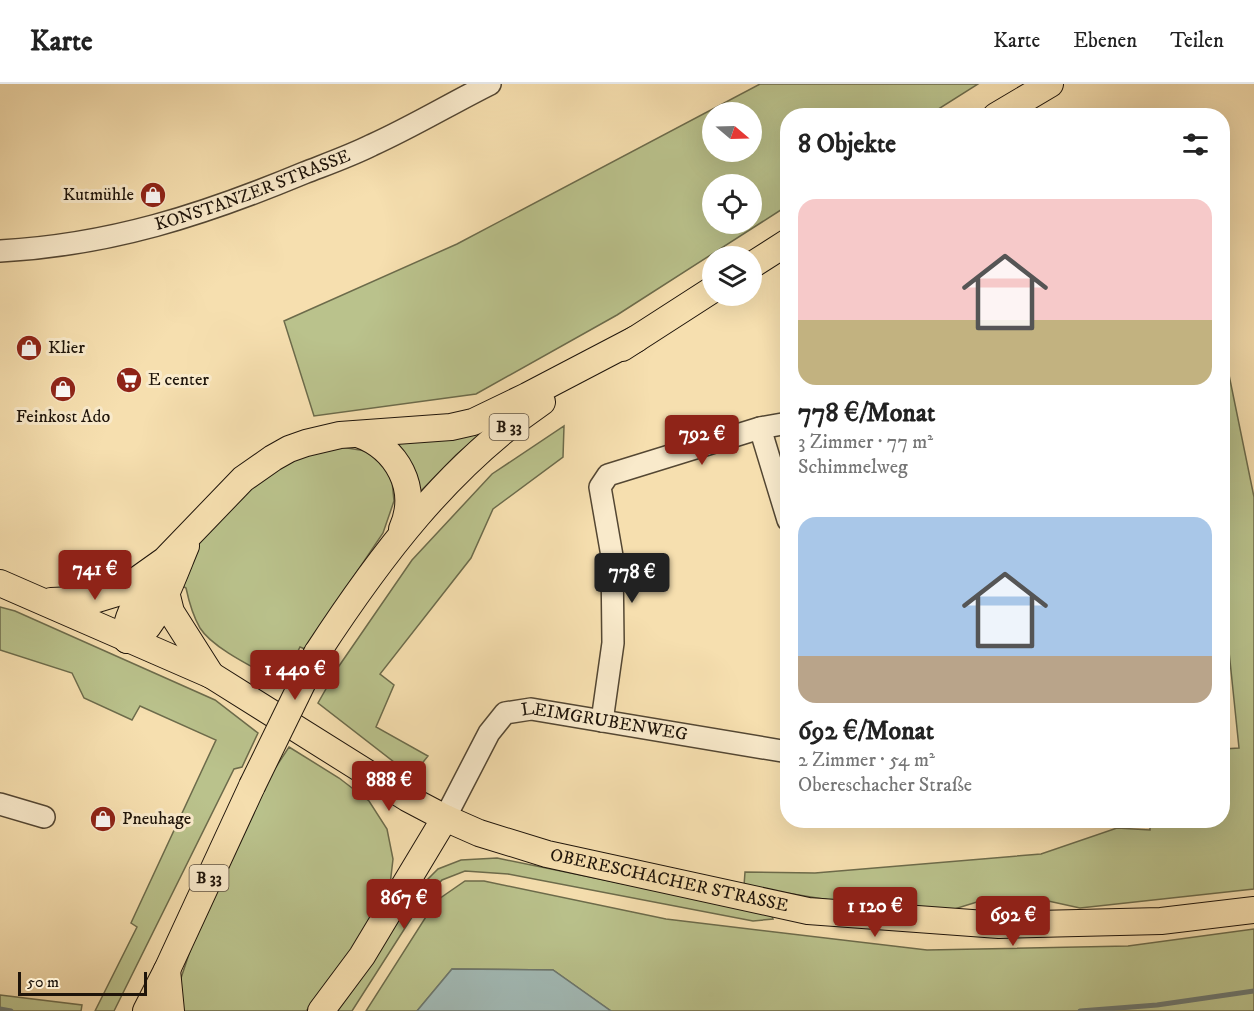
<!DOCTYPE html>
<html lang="de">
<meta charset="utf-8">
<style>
:root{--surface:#fff;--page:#f6f6f6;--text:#222;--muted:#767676;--line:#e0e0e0;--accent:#8f2418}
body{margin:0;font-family:"IM FELL DW Pica",serif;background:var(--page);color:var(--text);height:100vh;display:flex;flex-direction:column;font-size:22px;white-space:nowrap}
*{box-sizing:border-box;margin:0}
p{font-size:20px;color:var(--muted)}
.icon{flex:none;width:33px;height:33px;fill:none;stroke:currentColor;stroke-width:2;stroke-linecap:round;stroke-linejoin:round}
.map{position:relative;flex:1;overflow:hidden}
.panel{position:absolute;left:780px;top:24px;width:450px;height:720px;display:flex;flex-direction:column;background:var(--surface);border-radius:24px;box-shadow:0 6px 24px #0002}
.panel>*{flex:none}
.needle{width:39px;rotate:109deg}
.controls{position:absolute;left:702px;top:18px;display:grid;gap:12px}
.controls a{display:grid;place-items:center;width:60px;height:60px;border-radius:50%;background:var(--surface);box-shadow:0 6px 24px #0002;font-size:30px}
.scale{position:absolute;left:18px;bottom:15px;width:129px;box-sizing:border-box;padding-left:6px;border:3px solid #1e140a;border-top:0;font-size:16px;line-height:21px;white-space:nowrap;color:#1e140a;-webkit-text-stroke:4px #f9eacb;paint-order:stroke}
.price{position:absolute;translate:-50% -51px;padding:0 14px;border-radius:6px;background:var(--accent);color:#fff;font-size:20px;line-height:39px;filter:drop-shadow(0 2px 3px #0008)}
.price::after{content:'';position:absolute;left:50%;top:36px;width:18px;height:14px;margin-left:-9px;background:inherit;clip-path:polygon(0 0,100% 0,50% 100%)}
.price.active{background:#222;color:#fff}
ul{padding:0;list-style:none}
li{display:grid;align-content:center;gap:12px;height:318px;padding:0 18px}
li span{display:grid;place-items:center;height:186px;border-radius:18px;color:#555}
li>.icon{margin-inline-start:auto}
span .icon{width:108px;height:108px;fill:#fffc;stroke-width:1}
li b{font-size:26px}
h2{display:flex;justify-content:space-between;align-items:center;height:72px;padding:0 18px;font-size:26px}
header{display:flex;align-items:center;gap:36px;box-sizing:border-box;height:84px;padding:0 30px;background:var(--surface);border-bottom:2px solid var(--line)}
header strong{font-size:28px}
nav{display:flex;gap:33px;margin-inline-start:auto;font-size:21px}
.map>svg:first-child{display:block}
.green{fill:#bac28c;stroke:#6c6b4b;stroke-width:1.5;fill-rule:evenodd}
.water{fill:#a2bab6;stroke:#6d7871;stroke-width:1.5}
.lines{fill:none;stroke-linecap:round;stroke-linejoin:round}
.stream{stroke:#6d7871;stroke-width:5}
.minor-casing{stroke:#544733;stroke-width:24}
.major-casing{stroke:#1e140a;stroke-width:28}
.minor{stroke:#f9eacb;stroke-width:21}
.major{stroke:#f6dfaf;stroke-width:26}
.major-bridge-casing{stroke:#1e140a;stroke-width:28;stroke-linecap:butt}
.major-bridge{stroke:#f6dfaf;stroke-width:26}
.labels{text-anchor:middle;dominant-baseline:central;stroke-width:6;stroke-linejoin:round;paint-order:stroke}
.shield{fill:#f9eacb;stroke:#605444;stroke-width:1.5}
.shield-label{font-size:16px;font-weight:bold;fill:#1e140a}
.street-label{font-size:18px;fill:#1e140a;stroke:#f9eacb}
.poi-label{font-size:18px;fill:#1e140a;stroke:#f9eacb;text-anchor:start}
</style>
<header>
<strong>Karte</strong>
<nav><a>Karte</a><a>Ebenen</a><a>Teilen</a></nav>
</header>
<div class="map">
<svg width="1254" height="927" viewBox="0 0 1254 927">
<rect width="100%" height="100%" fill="#f6dfaf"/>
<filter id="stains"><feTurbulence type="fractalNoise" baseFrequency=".00333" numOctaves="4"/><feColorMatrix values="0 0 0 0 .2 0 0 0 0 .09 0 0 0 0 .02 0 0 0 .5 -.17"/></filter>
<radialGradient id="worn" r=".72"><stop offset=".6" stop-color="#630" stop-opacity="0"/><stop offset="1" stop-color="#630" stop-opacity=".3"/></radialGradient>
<path class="green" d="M760,0H978L929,31L788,32L787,122L617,231L476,310L314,332L284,237L457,160ZM712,28H752V68H712ZM712,100H752V140H712Z
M1226,262L1229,291L1254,413V805L1080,824L1030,813H993L948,827L854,820L744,802L745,788L815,789L1041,770L1117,744L1150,746V737L1222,736L1223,665L1239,664L1222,500V264Z
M497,336L456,371L413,415L387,358Z
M564,342L563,373L493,425L471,474L380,590L394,601L376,643L428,672L412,692L318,619L339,582L412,476L492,390Z
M341,363L366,367L384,379L392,397L394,417L383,449L305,565L300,563L282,599C259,586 213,565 200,544C193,532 189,518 186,504L179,500L188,475L208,444L247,404L301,370Z
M0,523L15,527L215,616L258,649L242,683L234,685L114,927H95L137,843L131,839L216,656L140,622L132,636L84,614L72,589L0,566Z
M289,663L339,694L369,717L387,745L393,775L390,801L372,836L317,916L306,927H179L180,897L191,864L272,689Z
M497,774L771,830L773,835L753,837L508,790L465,787L442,796L421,819L352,927H333L413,810L438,785L461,776Z
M465,797H484L666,835L927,866L1128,862L1254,845V927H611L553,886L452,885L417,927H366L436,817Z
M0,911L82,921L81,927H0Z"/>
<path class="water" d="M452,885L553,886L611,927H417Z"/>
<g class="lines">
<path class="stream" d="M0,925L11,927
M1080,927L1157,921L1254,907"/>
<g class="minor-casing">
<g id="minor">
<path id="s1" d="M0,167C110,161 203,131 304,89C327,80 350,72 372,61C412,43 450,20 490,0"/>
<path d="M760,344L788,436"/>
<path d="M602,637L613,559L612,472L600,403L608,391L760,344L788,339"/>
<path d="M0,720L44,733"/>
<path id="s2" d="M445,734L489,649L505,629L531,625L788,668"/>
</g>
</g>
<g class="major-casing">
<g id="major">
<path d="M996,32L1050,0"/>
<path d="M752,181L788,158"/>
<path d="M622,264L712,206"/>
<path d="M358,350C397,364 420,405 402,445"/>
<path id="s3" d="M0,499L211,591L407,714L445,734L479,749L547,770L808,827L999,841L1161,837L1254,826"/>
<path d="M166,508L171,528L211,591"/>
<path d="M51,517L97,515L120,508L165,476L243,395L273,374L289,365L306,359L340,351L451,343L473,338L527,312L636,255"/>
<path d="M127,556C134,553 139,551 144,547C160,531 177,483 186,462"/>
<path d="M127,556C121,535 145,504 157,487"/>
<path d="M317,569C379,474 447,383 542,318"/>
<path d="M167,886L171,927"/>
<path d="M146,927L167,886L252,702"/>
<path d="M321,927L362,872L445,734"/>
</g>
</g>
<use href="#minor" class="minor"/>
<use href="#major" class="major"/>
<g class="major-bridge-casing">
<path id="major-bridge" d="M252,702L317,569"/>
</g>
<use href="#major-bridge" class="major-bridge"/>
</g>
<defs>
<g id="shop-disc" transform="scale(1.35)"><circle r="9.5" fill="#8f2418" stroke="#f9eacb"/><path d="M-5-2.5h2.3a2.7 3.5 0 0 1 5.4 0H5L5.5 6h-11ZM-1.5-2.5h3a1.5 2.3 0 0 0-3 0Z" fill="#fff"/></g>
<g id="supermarket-disc" transform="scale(1.35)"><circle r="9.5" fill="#8f2418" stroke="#f9eacb"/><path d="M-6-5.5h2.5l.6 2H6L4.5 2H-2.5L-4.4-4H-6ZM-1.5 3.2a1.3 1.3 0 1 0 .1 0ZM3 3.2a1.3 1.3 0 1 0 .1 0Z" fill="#fff"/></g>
</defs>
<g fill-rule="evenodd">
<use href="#shop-disc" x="153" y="111"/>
<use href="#shop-disc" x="29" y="264"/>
<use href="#supermarket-disc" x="129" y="296"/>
<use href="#shop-disc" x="63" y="305"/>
<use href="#shop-disc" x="103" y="735"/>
</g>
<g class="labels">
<g class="shield">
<rect x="489.5" y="330" width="39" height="26" rx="4.5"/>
<rect x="189.5" y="781" width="39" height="26" rx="4.5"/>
</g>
<g class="shield-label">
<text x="509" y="343">B 33</text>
<text x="209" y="794">B 33</text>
</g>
<g class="street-label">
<text stroke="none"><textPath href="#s1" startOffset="261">KONSTANZER STRASSE</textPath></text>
<text stroke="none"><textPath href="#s2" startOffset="222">LEIMGRUBENWEG</textPath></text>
<text stroke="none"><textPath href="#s3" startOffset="738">OBERESCHACHER STRASSE</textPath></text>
</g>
<g class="poi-label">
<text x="134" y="111" text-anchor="end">Kutmühle</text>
<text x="48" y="264">Klier</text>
<text x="148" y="296">E center</text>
<text x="63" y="333" text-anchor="middle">Feinkost Ado</text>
<text x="122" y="735">Pneuhage</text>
</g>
</g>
<rect width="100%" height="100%" filter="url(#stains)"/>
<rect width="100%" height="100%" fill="url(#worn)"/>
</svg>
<div class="controls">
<a><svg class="needle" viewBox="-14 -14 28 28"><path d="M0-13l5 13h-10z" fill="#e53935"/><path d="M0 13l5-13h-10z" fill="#767676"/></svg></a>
<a><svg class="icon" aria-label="locate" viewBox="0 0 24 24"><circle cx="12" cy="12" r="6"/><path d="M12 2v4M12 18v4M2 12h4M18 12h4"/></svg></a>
<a><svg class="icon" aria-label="layers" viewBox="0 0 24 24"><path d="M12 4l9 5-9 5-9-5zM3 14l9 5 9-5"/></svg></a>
</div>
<div class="scale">50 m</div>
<b class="price" style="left:702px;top:382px">792 €</b>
<b class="price" style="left:95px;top:517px">741 €</b>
<b class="price active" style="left:632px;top:520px">778 €</b>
<b class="price" style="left:295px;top:617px">1 440 €</b>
<b class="price" style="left:389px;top:728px">888 €</b>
<b class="price" style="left:404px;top:846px">867 €</b>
<b class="price" style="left:875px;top:854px">1 120 €</b>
<b class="price" style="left:1013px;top:863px">692 €</b>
<section class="panel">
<h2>8 Objekte<svg class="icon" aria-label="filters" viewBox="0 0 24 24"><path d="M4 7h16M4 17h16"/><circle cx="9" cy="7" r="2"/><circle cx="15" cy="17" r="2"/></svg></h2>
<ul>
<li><span style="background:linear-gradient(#f6c9c9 65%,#c2b280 0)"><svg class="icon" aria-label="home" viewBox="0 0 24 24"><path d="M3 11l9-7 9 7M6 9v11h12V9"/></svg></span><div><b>778 €/Monat</b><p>3 Zimmer · 77 m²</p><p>Schimmelweg</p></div></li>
<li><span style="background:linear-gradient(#a9c7e8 75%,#b9a48a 0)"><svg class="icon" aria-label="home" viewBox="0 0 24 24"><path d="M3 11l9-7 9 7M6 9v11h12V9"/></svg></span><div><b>692 €/Monat</b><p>2 Zimmer · 54 m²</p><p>Obereschacher Straße</p></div></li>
</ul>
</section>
</div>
